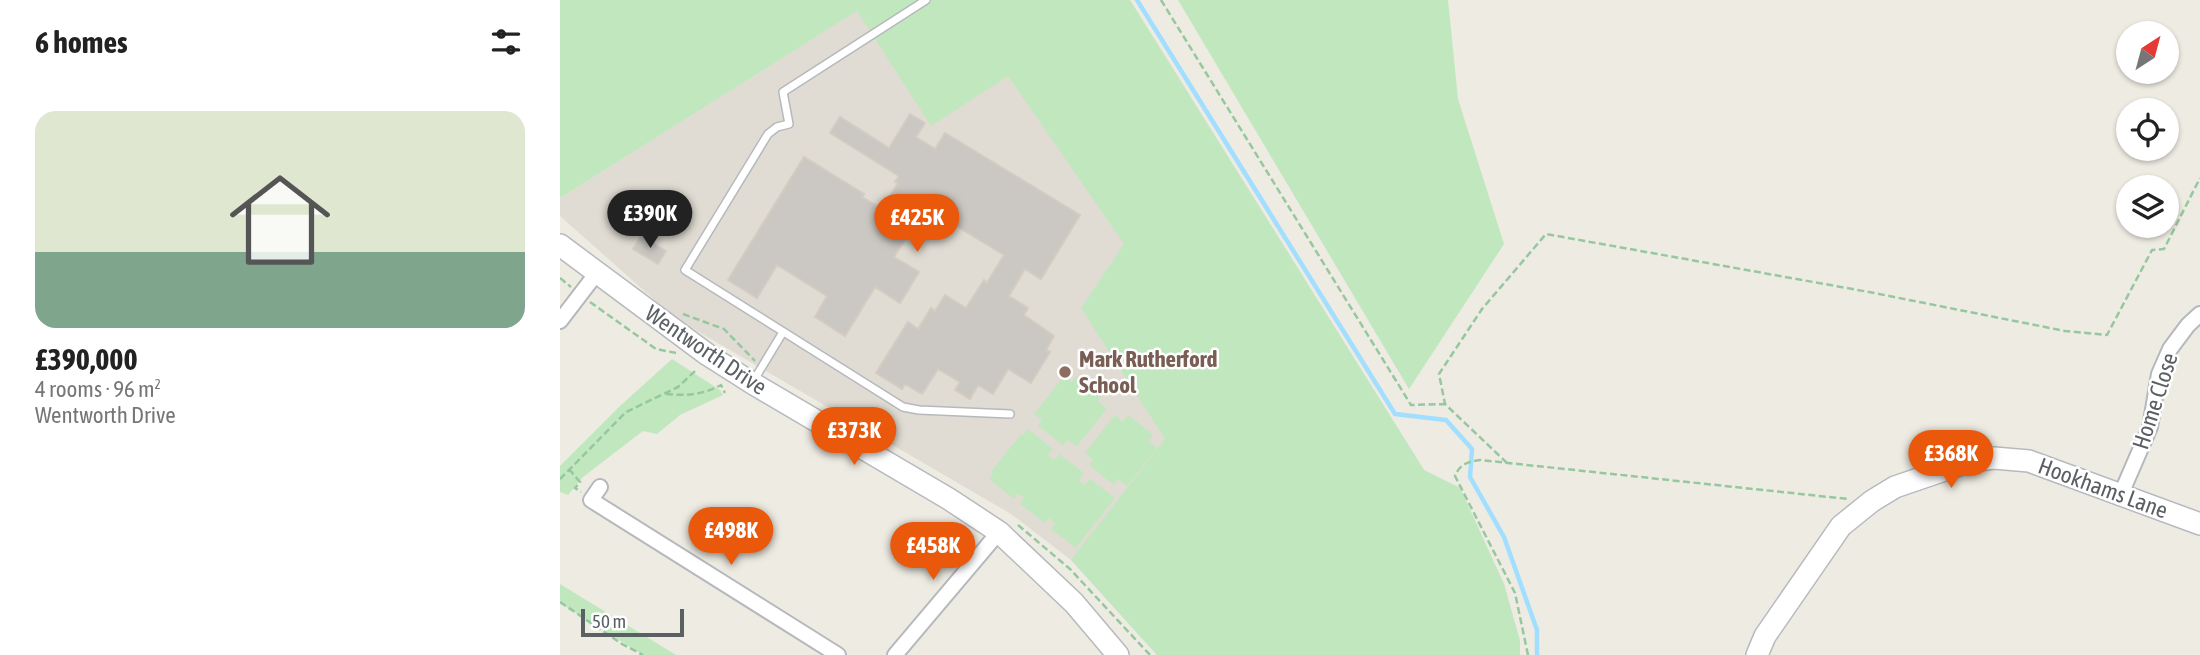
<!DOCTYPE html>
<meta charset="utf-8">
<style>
:root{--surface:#fff;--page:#f2f2f2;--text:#222;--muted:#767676;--line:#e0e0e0;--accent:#ea580c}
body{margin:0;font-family:"Asap Condensed",sans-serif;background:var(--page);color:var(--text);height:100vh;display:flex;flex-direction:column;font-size:26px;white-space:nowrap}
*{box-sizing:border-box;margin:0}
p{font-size:23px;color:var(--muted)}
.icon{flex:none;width:38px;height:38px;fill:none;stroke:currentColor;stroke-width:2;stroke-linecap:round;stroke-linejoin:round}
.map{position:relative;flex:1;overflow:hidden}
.details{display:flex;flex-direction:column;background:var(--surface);width:560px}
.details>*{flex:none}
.needle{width:46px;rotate:36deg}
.buttons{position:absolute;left:1556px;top:21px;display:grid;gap:14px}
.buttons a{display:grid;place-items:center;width:63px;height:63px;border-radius:50%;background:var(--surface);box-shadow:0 2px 5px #0004;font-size:35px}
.scale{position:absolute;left:21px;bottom:18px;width:103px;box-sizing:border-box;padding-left:7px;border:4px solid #5b6064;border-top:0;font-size:19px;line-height:24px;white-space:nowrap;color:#5b6064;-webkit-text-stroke:5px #fff;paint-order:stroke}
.price{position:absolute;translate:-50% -60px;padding:0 16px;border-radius:24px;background:var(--accent);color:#fff;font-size:23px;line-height:46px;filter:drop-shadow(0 2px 4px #0008)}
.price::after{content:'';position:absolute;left:50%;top:42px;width:21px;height:16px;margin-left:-10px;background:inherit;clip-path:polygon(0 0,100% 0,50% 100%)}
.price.selected{background:#222;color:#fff}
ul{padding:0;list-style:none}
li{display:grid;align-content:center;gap:14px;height:371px;padding:0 35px}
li+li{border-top:2px solid var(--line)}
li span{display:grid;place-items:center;height:217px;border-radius:21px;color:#555}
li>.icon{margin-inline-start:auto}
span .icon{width:126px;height:126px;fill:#fffc;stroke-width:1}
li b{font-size:30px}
h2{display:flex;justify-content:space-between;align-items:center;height:84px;padding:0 35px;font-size:30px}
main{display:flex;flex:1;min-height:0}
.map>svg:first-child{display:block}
.education{fill:#e0dcd3}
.green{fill:#c1e7be}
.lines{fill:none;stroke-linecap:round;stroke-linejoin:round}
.stream{stroke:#a2deff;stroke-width:4.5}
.building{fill:#cbc7c2;stroke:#d3ccc1;stroke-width:2}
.lane-casing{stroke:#b5b9bd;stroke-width:10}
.street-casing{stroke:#b5b9bd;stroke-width:18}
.secondary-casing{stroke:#b6babf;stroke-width:24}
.path{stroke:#96c8a0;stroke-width:2.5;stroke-dasharray:7 3.5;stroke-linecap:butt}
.lane{stroke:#fff;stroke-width:7}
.street{stroke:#fff;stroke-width:14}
.secondary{stroke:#fff;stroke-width:21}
.education-dot{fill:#8d6e63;stroke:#fff;stroke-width:2.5}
.labels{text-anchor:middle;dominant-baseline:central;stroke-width:5;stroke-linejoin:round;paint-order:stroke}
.street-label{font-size:23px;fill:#5b6064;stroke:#fff}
.education-label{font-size:23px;font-weight:bold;fill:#785e54;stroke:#fff;text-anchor:start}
</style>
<main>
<section class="details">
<h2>6 homes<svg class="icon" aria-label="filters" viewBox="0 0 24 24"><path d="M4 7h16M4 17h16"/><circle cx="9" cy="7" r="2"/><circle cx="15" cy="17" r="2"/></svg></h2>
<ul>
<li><span style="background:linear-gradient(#dfe7d0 65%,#7fa58c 0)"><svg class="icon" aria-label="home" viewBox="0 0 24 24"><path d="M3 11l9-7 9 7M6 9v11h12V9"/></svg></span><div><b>£390,000</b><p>4 rooms · 96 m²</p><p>Wentworth Drive</p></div></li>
</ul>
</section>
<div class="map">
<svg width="1640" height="655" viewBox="0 0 1640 655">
<rect width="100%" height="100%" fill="#eeebe2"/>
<path class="education" d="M314,0H570L864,470L900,488L944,584L960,641V655H597L511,560L451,514L115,318L0,216V198Z"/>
<path class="green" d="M0,0H570L864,470L900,488L944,584L960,641V655H597L511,560L605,439L521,308L564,244L448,76L371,126L297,11L0,198Z
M618,0H888L898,99L944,244L849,389Z
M112,359L160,390L163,395L120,415L97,434L83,431L23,477L8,495L0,492V466L60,406Z
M504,376L512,382L517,376L542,395L538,401L547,409L516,447L508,440L503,445L478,426L482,420L474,414Z
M555,415L563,422L568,415L593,435L588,441L597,448L567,486L558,479L554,485L529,465L533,460L525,453Z
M468,429L493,449L488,455L494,460L499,454L524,473L519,480L525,485L530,479L555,498L516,548L491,529L495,523L489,518L485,523L460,504L464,498L458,493L454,499L429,479L433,474L431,472L461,434L463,435Z
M0,584L116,655H83L0,603Z"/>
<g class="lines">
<path class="stream" d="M577,0L835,414L886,420L912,449L910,477L944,537L977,630V655"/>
</g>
<path class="building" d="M350,114L365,123L356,137L375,149L385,133L520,215L481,279L465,269L449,296L468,308L464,315L494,336L486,350L490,352L471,383L448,369L433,394L418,385L410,399L395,390L400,382L378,369L362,394L345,384L342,389L316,373L348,322L358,329L371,308L375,311L385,295L406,308L424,280L427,283L444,255L365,207L334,257L359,272L340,303L315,287L285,336L255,317L267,296L217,265L197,298L168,280L244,157L304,194L302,197L322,209L338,183L335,182L339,176L270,133L280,117L329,148Z
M81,236L106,251L98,264L73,249Z"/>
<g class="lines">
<g class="lane-casing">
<path id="lane" d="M366,0L223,92L229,124L217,127L208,134L125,270L343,407L359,410L450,414
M194,380L223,332"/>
</g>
<g class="street-casing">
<path id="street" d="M0,321L36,274
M40,487L31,500L278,655
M1561,494L1590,427L1599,374L1610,349L1628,325L1640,314
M335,655L439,532"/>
</g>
<g class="secondary-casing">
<path id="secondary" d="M0,245L148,355L192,383L389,499L439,532L514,603L558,655
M1197,655L1205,636L1281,526L1312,501L1335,487L1411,461L1434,458L1469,461L1640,524"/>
</g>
<path class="path" d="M601,0L851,405L885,404
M0,278L11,287
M30,302L96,349L116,353
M123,314L164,329L195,361
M106,394C125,396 143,395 161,385L165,393
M947,463L885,404L879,374L922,309L986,234L1309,292L1505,331L1547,335L1592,250L1604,249L1640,178
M9,469L20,482L15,488L21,492
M0,479L66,412L118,387L135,371
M458,525L510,569L590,655
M0,602L62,644L83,655
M968,655L955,593L895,476C900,464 907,462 920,460L1288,499"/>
<use href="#lane" class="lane"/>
<use href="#street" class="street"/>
<use href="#secondary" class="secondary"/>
</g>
<circle class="education-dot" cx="505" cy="372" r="7"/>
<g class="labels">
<g class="street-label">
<text transform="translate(146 350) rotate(34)">Wentworth Drive</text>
<text transform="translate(1595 401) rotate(-72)">Home Close</text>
<text transform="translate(1543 488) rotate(20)">Hookhams Lane</text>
</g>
<g class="education-label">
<text x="519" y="359">Mark Rutherford<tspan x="519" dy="26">School</tspan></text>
</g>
</g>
</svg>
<div class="buttons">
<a><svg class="needle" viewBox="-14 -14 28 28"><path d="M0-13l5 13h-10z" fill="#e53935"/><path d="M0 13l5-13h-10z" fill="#767676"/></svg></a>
<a><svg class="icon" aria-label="locate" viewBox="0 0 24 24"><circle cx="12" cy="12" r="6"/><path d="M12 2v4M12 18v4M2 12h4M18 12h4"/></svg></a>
<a><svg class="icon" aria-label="layers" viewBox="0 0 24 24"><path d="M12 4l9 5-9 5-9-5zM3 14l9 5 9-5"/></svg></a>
</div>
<div class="scale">50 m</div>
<b class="price selected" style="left:90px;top:250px">£390K</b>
<b class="price" style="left:357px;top:254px">£425K</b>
<b class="price" style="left:294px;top:467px">£373K</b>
<b class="price" style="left:1391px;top:490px">£368K</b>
<b class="price" style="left:171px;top:567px">£498K</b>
<b class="price" style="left:373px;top:582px">£458K</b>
</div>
</main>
